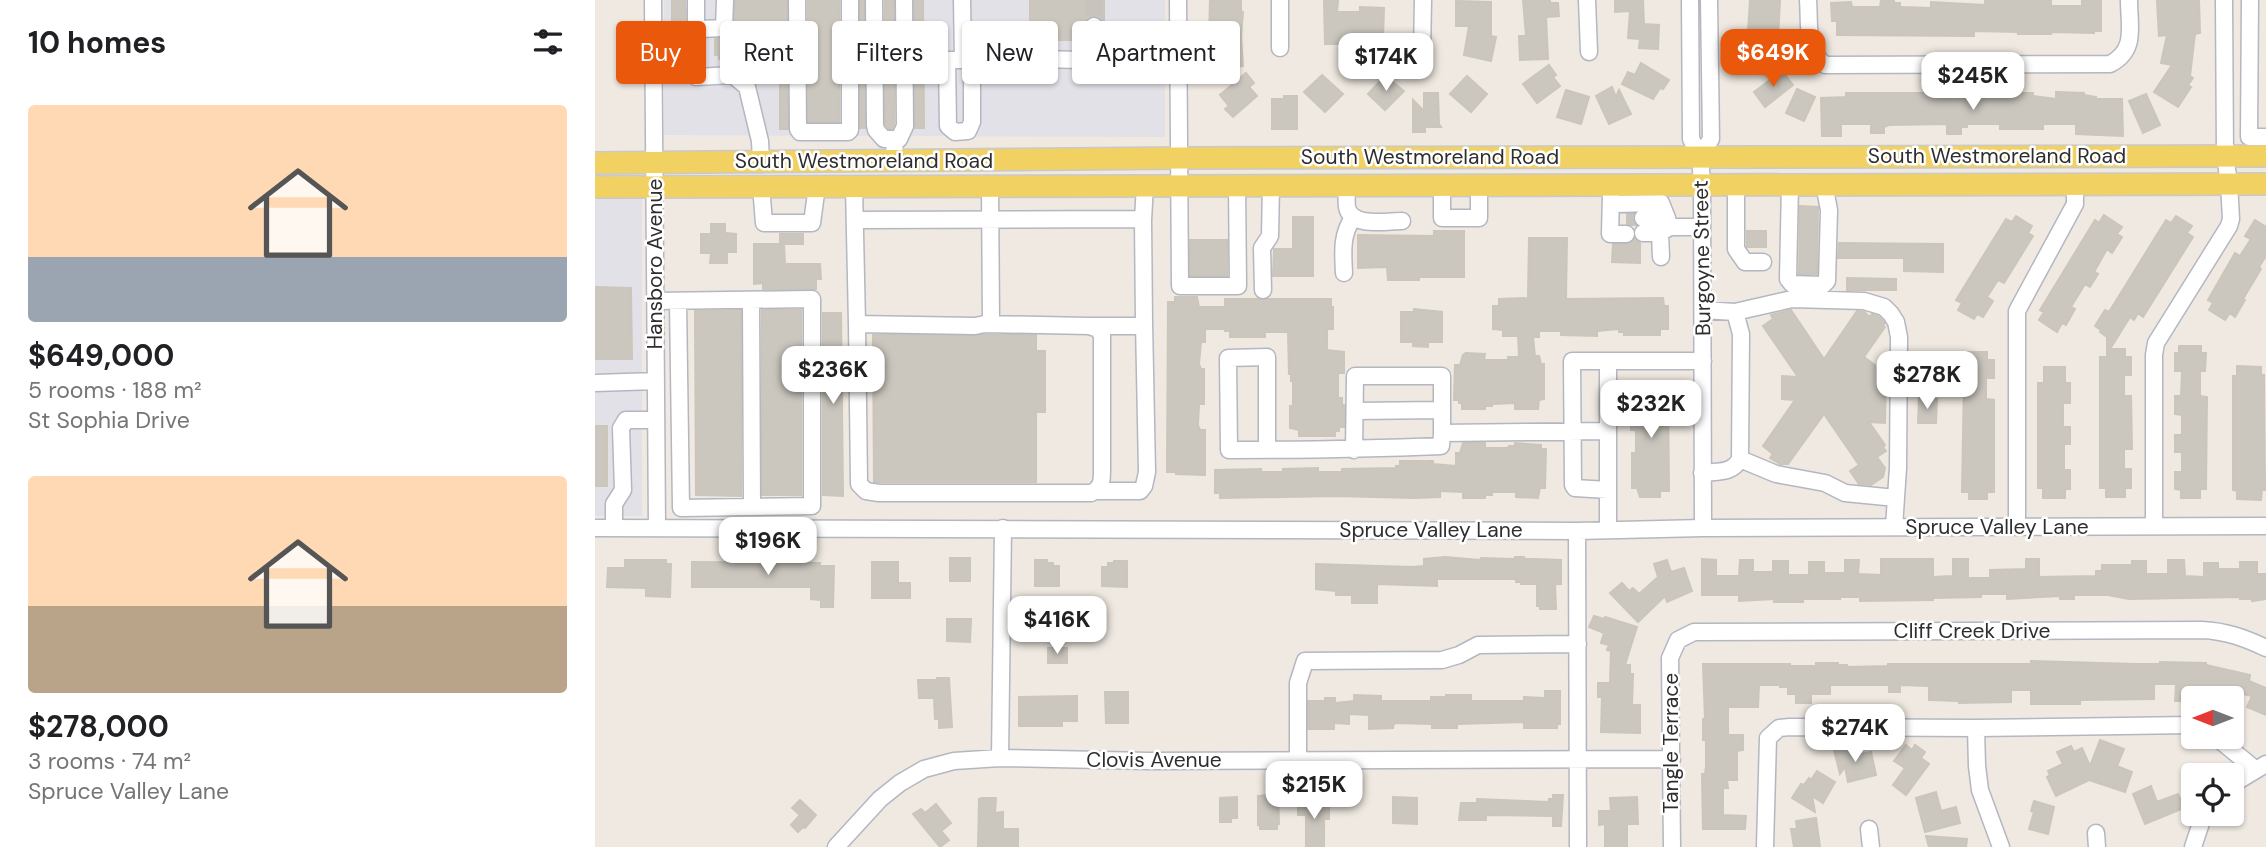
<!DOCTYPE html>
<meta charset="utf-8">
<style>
:root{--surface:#fff;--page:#f6f6f6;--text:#202124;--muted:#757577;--accent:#ea580c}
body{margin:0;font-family:"DM Sans",sans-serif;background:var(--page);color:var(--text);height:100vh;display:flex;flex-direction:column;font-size:26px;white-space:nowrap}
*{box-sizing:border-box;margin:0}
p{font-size:23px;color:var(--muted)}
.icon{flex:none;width:38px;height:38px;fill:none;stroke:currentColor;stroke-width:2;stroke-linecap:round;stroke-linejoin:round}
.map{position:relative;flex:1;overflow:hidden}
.sheet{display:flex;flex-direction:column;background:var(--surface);width:595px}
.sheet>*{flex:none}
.guide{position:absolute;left:21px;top:21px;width:665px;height:63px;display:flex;gap:14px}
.needle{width:46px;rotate:270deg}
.controls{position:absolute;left:1586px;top:686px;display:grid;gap:14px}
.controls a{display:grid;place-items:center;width:63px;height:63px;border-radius:7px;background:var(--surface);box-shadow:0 2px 5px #0004;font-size:35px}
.price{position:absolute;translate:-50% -60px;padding:0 16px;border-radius:14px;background:#fff;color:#222;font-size:23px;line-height:46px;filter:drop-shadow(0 2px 4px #0008)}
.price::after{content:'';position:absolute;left:50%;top:42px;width:21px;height:16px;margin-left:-10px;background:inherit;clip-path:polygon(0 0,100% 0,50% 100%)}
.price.selected{background:var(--accent);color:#fff}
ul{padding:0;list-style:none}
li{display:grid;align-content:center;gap:14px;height:371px;padding:0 28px}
li span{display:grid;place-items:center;height:217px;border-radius:7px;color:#555}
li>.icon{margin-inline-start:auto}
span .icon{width:126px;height:126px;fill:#fffc;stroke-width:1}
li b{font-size:30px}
h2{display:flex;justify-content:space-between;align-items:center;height:84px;padding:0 28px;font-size:30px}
.tag{padding:0 24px;border-radius:7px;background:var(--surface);box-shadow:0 2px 5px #0004;font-size:24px;line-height:63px}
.tag.selected{background:var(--accent);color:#fff}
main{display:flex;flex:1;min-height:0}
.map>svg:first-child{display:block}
.industrial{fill:#e3e1e8}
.building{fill:#cbc7bf;stroke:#cbc5ba;stroke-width:2}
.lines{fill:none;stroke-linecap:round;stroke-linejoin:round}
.minor-tunnel{stroke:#c8c4bd;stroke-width:16;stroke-dasharray:16 8;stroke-linecap:butt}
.minor-casing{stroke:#b4b7c1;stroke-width:19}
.major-casing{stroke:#c9c9c9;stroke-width:24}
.minor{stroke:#fff;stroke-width:16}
.major{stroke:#f2d163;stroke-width:21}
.labels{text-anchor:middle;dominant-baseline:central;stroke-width:5;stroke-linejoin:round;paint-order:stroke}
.street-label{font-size:21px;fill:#2e2e2e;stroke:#fff}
</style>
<main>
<section class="sheet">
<h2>10 homes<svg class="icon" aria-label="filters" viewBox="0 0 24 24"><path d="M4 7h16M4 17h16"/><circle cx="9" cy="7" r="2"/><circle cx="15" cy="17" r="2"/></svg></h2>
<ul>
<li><span style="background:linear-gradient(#ffd9b3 70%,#9aa5b1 0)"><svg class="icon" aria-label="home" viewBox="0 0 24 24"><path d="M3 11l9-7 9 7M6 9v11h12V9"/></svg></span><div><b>$649,000</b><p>5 rooms · 188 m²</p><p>St Sophia Drive</p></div></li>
<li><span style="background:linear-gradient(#ffd9b3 60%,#b9a48a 0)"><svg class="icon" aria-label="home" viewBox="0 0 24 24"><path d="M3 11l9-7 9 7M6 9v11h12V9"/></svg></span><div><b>$278,000</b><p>3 rooms · 74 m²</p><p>Spruce Valley Lane</p></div></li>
</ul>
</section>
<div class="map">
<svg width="1671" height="847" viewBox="0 0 1671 847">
<rect width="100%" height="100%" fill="#efe9e1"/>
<path class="industrial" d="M69,0H570V137L69,135Z
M0,197H47V516H0Z"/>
<path class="building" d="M77,0H90L91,27L96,39H77Z
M140,0H192L193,129H185V51H139V55H134L135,60L124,59V55H120V39L134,37L138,33Z
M213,0H244V122H213Z
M265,0H269L270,128H265Z
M290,0H299V124L297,129H294L290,124Z
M319,0H328L329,128H320Z
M435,0H509V23L502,16L492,18L489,27L490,40H435Z
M615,0H646V12H648L646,36L648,66L620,68L617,36H614Z
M928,0H955V3H963L964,16L951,17L953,59L925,60L924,36H931Z
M1020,0H1048L1049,24L1064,25L1063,49L1044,48L1045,39L1033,38L1035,11L1020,12Z
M1155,0H1185L1183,37H1177L1184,65L1158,72L1152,48Z
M1286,0H1299V3H1305V7L1336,8V2L1390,5V1L1413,0L1456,1V6H1487V0H1506V31H1499V33L1456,32V34H1423V32L1379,31V36L1242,35V21H1237L1236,3L1256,2L1257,7H1285Z
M1604,0L1605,33L1600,34L1595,76L1598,78L1593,85L1596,87L1583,107L1559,92L1577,65L1566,63L1572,35L1564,36L1562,1Z
M729,1H743L742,12H765V7L789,8L788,39H752V44H730Z
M861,1L896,2V36L901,37L896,61L869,55L874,26H861Z
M1046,63L1074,80L1068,89L1065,88L1058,99L1027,84L1033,72L1040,75Z
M954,65L961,75L958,77L965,86L942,103L928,84Z
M1187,71L1198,85L1170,107L1159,92Z
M651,73L659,83L654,87L662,96L638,117L630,109L634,106L625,95Z
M727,75L748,94L730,112L709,92Z
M790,76L809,91L790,110L773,94Z
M872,76L892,94L876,112L855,94Z
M1017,87L1021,97L1024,90L1036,114L1014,124L1001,96Z
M1202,89L1220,97L1209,121L1191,113Z
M971,90L994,97L986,124L962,117Z
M1461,92L1489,93V95L1501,97L1500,99H1527L1528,136L1481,134V124H1448V129H1405V124H1372V127H1366V134H1352V124L1294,125L1289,127V133H1276V124H1246V136H1227L1226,98L1251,97V93H1438V96L1461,99Z
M829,93H843L844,124L846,127H830V132H818V100L829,111Z
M1551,94L1565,125L1548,133L1534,101Z
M689,96H702V129H677V99H689Z
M1205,206L1223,207L1222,274H1204Z
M1509,215L1527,227L1522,234L1527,237L1517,253L1512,249L1499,272L1503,274L1495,287L1490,284L1476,307L1480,309L1471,325L1467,323L1462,332L1444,320L1449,312L1445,310L1500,220L1504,223Z
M1421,216L1437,226L1433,233L1438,236L1409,283L1403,280L1392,297L1398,301L1388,317L1382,314L1379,319L1363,310L1367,303L1361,300L1411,219L1417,222Z
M1581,216L1597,226L1592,233L1598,237L1548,317L1543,313L1539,320L1535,317L1515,349H1530V357H1536V375H1529V396H1536L1537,449H1529V469H1536V488H1530V497H1511V488H1505V357H1512V337L1505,332L1506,330L1500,326L1510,310L1514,312L1571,220L1576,223Z
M698,217H718V276H678L679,249H698Z
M1660,220L1671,227V256L1664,267L1666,269L1648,299L1650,300L1640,317L1635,313L1630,320L1614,310L1618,303L1613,300L1640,253L1645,256L1656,239L1650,236Z
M116,224H130V233L141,234V252H132V263H115L116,253H106V234H116Z
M839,231H869V277H824V280H793L792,267L763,268V235L839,236Z
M1152,231H1171V247H1152Z
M185,234H208V244H189L190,264H225L226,279H221V289H168V283L159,284V244H185Z
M934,238H972L971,299L1068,298L1069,306H1073V329H1065V335H1029V332H1024V329L1002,331V336L966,335V331H944V337H938L940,356H944L946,364H949V399L944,400L943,409H920V403L897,404V406H890V409H867V403H864V400H859L860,365H865L868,355L871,353L890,354L889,360H913V357H924L923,336H908V330L898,329V306H904V299L933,298Z
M1040,239L1045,243V263L1017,262L1018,244H1032Z
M595,240H632V276H595Z
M1244,243L1348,244V272L1309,271V258H1243Z
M1252,278L1301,279V290H1252Z
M0,287L36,288L37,359H0Z
M580,297H602L604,307H630V299H736V307H738V329H732V350L749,352V373H743V398H747V405H749V427H744V431H740V436H704V430L695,428V406H698V381H696V374H694L693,332H670V337H635V331H630V329H610V342H606L604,364L606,369H609V404H604L603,425L605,430H610V475L581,474V472H572L573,302H580Z
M819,309L847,312V342H833V347L818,346V342H806V312H819Z
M146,310V496L101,495L100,311Z
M167,310H206V495H167Z
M1196,310L1229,359L1262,311L1269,312L1275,317L1277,314L1283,316L1290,323L1288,326L1290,327L1269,357L1284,368H1291L1290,423L1274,422L1290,445L1288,447L1291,451L1282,457L1290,468L1288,477L1276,485L1264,484L1255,471L1264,465L1229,414L1193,464H1185L1175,458L1178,454L1168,446L1200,400L1187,399V376L1203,377L1168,326L1178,319L1176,315Z
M228,313H246L248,496L228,495Z
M278,335H441V351H450V412H441V482H279Z
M1584,346H1606V353H1611L1610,371H1605V396L1612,397L1611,489H1605V498H1586V490L1580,489V472H1587V452H1580V435H1587V415L1580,414V396H1586L1587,371H1580V353H1584Z
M1373,352H1392V360H1399V378H1391V399L1399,400V492H1392V499H1374V492H1367L1369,380H1366V362L1367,360H1373Z
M1642,366L1666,367V375H1669L1670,490H1667L1666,500L1642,499V491L1638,490V376H1642Z
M1449,367H1470V383H1475V403H1468V427H1475V444H1469V470H1475V489H1470V498H1448V488H1443V383H1449Z
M1044,384H1065V388H1073L1074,491H1065V497H1045L1042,488H1037V453H1041V433L1040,430H1036L1037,393H1042Z
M1324,398L1342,399L1341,423H1323Z
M0,426H12V486H0Z
M868,443H890V448H913L914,446H920V443L946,445V449H951L950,488H945L943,498L921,497V492H897V495H890V498H868V492L845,491V497L819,498L742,496L625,498V493H620V470L666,469V472H688V469L723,468V472H747V469L801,468V466H805V461H838V464L861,466V453H865Z
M850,557L885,560L886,558L920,559V557H929L930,559H939L966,560V584H960L961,609H945V606H942V584H926V582H921V579H842V586L782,584V603H757V595H741V591L721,589V564L817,567L829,566V559Z
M355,558H375V581H355Z
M1107,559L1121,560V576H1144L1145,560H1158V572H1178V561H1193V575H1214V562H1229V573H1250V560H1264L1263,574L1286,575V559H1338V577L1358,576V559H1373V578H1395V570L1431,569V559H1444V577L1501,576V571H1507V565H1537V561H1551V574H1573V560H1589L1590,576L1609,577V563H1623V569H1645V562H1662V574H1671V599L1657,601V599H1645V597L1534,599L1513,595H1479V599H1465V596L1412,599V594H1386V597L1338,598V600L1265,601V597H1245V599H1208V602H1179V599L1144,601V595H1107Z
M30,560H71V564H76L75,597L51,596V588L12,587L13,568H30Z
M440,560H452V563H458V566H464V586H440Z
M1072,560L1076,572L1089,568L1097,591L1072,602L1070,596L1043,622L1015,593L1027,583L1034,591L1038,588L1044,594L1063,577L1059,564Z
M519,561H532V587L507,586V567H513V563H519Z
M97,562L225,563V566H239L238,607H226V600L216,599V587H97Z
M277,562H303V583H315V598H277Z
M999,616L1009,619L1010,617L1042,627L1030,665H1035V674H1038L1037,705H1045V733L1006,732L1007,697H1003V683H1015L1016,651L1012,650L1014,645L1006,643L1009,633L994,627Z
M352,619H376L375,642L352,641Z
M453,648H472V663H453Z
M1436,661L1539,664H1565V662L1611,663V665L1655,675L1654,681L1671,688V715L1652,707L1657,696L1634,691L1633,698H1596V701H1580L1581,684H1559V699L1485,700V704H1436V690H1416V702L1364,703V701L1334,700V686L1305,685V692H1294V685H1235V694H1216V703H1201V694H1193V687H1185V685H1164L1163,707H1133V735H1148V750L1142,751V780H1132L1133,788H1128V815L1151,816L1150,829H1108L1107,774H1110L1111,767V740H1108V719H1110L1108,664H1195V666H1221V663H1243V665H1252V667L1293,666V664H1436Z
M342,678H354L357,727L344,728V719H340L339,698H324L323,680H342Z
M950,691H965V724H962V728H929V722L862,724V728H837V724L799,723L798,728L774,729V715L754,714V724L739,723V729H713V701H730V698H740V703L759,701V695L786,696V701H836V697H851V695H876V701H929V697L950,698Z
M510,692H533V723H511Z
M482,696V721H467V726H424V697Z
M1505,740L1529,749L1522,766L1537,772L1530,792L1494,780L1461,796L1452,777L1455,775L1453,771L1468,764L1462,752L1476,746L1479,752L1487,748L1495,766Z
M1311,745L1317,750L1320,745L1330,752L1326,758L1334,764L1311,795L1298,785L1310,768L1299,761Z
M1253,747L1256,756L1276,752L1281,775L1253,782L1250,767L1245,774L1239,750Z
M1222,771L1240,782L1228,803L1217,796L1220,812L1197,798L1206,784L1209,785L1214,778L1216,780Z
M1556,786L1562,802L1583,794L1589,808L1550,824L1538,794Z
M1341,792L1346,811L1361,807L1365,823L1330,832L1321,798Z
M683,793L684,824H682V829H665V824L663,825V796Z
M958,795H968L966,826H958V816L891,815V820H864L866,803H882V799L954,802V799H958Z
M642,797V818H636V822H625V798Z
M798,797L822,798V824L798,823Z
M1042,797L1043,824H1032V847H1010V824L1004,825V811H1016L1015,798Z
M387,798H401L400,813L408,812V829H423V847H383L384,799Z
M205,800L221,815L210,828L208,827L203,832L196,825L205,815L197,808Z
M703,800H728V805H734V819H729V847H711V815H703Z
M1439,801L1459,807L1453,834L1434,829L1439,812L1436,811Z
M341,804L356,823L346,831L354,840L345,847L318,814L326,809L330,813Z
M1221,818L1225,847H1199L1196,829H1202L1201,821Z
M1331,836L1372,839L1371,847H1334Z"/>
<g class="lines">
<path class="minor-tunnel" d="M499,0V26
M1031,218H1048"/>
<g class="minor-casing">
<path id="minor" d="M58,0L62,527
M101,0V26L105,29L129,28L130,0
M202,0L203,129L205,132H253L255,130V0
M279,0L280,125L281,130L289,139H300L299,159
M367,0L368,60L440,59L583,62
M583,0L585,286H643L642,185
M685,0V48
M992,0L994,52
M1095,0L1096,139L1105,156L1107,184L1108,528
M1213,0C1215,24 1210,50 1230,65L1515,64C1542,50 1534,27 1534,0
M1655,0L1654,137H1671
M499,26L502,51L505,60
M59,51H88L101,59V77L138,75L152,87L165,141L166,161
M827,53L828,0
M368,60H352L353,126L360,132L373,131L377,122V60
M300,139H304L310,126L309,0
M1105,156L1116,139L1114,0
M1141,184V249L1150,262H1168
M1195,184L1193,279L1197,284L1228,285L1232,281L1234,210L1229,184
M752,185C752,192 751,200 752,207C756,228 791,221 807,221
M847,185V218H884V184
M166,186L169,223H217L222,186
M259,186L262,324L380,326L390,324L396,320L395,186
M1016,194L1015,234H1031
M1016,204L1066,203L1072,218
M1048,218H1072L1074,227
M260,220L543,219L548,220L549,322L544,326H495
M548,220L550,185
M1048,233H1065L1075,227H1107
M1065,233L1066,257
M749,273C748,253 746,235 758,218
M668,290L667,248L675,236L676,186
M156,300L157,507
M60,301L217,299V506L86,508L83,302
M1108,310L1140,312L1197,299L1269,301L1289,307L1296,314L1301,322L1304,337L1303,468L1299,527
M262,324L264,484L271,491L284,493H496C508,488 507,478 507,467V335L503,329L494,326L390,324
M1013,361V431
M0,383L61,381
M760,411L847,410
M672,450V357L633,358L634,450C705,450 775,449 846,446L847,433L1013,431V530
M759,450L760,376H847V433
M1145,459L1181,474L1230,483L1250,493L1301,498
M1107,473C1123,471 1137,474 1145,459L1146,334L1140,312
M1013,490L980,488L978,485L977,361H1108
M502,491H545L549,486L552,472L549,322
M1559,526V355L1561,343L1634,226L1636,219L1634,183L1630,156L1629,0
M1422,527V311L1480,204V183
M0,528L982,531L1108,528L1671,526
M19,528V504L28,490L26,428L31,420H61
M982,531L983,847
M1381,728L1598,725
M1621,737L1661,770L1671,764
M405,758L408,528
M703,761V683L710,661L847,660L864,655L883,645L983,644
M1636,785L1661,770
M1274,829L1276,847
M1501,833L1502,847
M241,847L285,799L305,783L329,769L359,761L405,758L554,761L1077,759
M1077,847L1075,658L1083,640L1099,632L1607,630C1631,631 1650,638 1671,648
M1170,847L1173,738L1184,728L1195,727L1381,728L1382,766L1385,790L1406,847
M1598,847L1609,814"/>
</g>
<g class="major-casing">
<path id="major" d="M0,163L584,158L1671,156
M0,187L1671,184"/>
</g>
<use href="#minor" class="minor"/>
<use href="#major" class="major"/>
</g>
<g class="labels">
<g class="street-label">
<text x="1402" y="156">South Westmoreland Road</text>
<text x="835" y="157">South Westmoreland Road</text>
<text x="269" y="161">South Westmoreland Road</text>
<text transform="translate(1107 258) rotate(-91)">Burgoyne Street</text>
<text transform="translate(60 264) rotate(-90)">Hansboro Avenue</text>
<text x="1402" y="527">Spruce Valley Lane</text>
<text x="836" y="530">Spruce Valley Lane</text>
<text x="1377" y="631">Cliff Creek Drive</text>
<text transform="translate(1076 743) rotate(-90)">Tangle Terrace</text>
<text x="559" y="760">Clovis Avenue</text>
</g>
</g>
</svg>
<div class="controls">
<a><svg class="needle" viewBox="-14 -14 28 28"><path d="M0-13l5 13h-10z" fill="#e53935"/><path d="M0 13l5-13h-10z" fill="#757577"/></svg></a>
<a><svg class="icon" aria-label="locate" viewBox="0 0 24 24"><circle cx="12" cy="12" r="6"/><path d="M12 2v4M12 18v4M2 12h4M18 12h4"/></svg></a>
</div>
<b class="price selected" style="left:1178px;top:89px">$649K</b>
<b class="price" style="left:791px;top:93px">$174K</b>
<b class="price" style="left:1378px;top:112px">$245K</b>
<b class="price" style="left:238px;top:406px">$236K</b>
<b class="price" style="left:1332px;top:411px">$278K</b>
<b class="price" style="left:1056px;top:440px">$232K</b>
<b class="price" style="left:173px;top:577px">$196K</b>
<b class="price" style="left:462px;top:656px">$416K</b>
<b class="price" style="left:1260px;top:764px">$274K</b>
<b class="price" style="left:719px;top:821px">$215K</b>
<div class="guide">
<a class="tag selected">Buy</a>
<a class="tag">Rent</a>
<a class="tag">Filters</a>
<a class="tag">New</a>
<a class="tag">Apartment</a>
</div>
</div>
</main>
